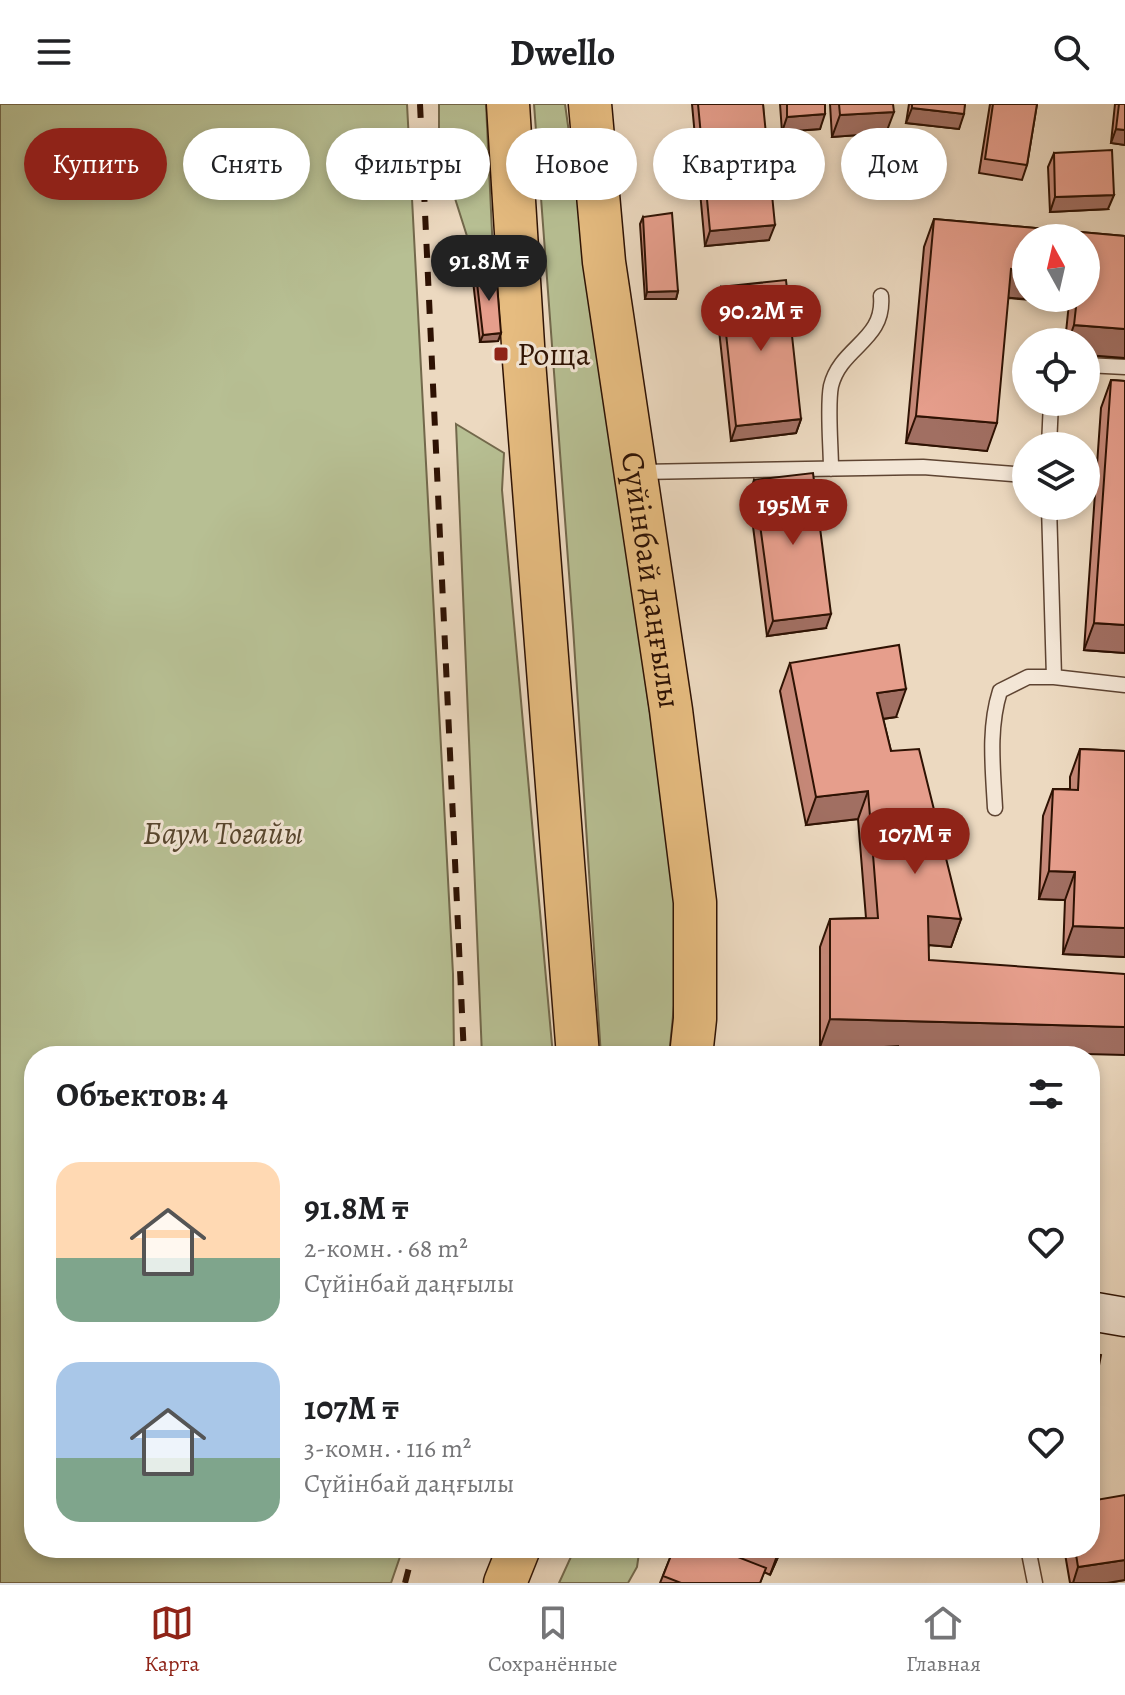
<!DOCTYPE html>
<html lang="ru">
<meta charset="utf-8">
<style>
:root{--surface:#fff;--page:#f2f2f2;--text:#202124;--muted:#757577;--line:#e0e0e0;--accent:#8f2418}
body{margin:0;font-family:Alegreya,serif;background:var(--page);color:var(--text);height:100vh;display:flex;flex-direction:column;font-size:30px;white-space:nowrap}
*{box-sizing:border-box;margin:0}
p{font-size:26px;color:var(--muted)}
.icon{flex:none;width:44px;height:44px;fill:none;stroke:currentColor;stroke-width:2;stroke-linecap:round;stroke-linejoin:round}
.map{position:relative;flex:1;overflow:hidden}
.sheet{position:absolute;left:24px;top:942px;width:1076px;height:512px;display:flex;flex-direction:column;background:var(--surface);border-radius:32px;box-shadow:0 4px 12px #0003}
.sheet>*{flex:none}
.hud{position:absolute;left:24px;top:24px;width:1078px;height:72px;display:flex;gap:16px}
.needle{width:52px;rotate:352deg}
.buttons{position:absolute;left:1012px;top:120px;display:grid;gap:16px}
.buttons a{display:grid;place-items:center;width:88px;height:88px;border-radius:50%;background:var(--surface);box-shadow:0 4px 12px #0003;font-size:40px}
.price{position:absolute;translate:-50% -68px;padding:0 18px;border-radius:28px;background:var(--accent);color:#fff;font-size:26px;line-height:52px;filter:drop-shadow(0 2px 4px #0008)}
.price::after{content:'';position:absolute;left:50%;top:48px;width:24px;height:18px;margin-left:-12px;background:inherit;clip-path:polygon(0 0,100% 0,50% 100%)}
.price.on{background:#222;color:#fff}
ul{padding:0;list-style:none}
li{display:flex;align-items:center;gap:24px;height:200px;padding:0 32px}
li span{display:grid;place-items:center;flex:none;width:224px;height:160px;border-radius:24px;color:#555}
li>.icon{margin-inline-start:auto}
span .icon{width:96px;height:96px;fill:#fffc;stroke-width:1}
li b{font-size:34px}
h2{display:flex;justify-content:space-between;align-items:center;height:96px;padding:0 32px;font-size:34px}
.chip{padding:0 28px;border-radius:36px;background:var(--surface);box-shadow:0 4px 12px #0003;font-size:28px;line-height:72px}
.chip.on{background:var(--accent);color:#fff}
header{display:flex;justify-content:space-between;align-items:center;height:104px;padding:0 32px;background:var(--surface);font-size:36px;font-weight:600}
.menu{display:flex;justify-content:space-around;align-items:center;height:112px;border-top:2px solid var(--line);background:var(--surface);font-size:22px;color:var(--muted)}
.menu a{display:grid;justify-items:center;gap:4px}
.menu .on{color:var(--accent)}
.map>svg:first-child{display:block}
.green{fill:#b7bf93;stroke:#72684b;stroke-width:2}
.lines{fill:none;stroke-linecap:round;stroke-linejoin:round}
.lane-casing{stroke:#5e4432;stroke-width:17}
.secondary-casing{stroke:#2e1203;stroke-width:41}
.primary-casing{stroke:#2e1203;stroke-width:45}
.lane{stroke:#f3e6d6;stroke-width:14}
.secondary{stroke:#f3e6d6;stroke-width:38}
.primary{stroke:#e6bc80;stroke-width:42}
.rail{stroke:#2e1203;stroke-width:6;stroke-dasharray:14 14;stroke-linecap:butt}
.wall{fill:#c68878;stroke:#2e1203;stroke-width:2;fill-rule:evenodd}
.shaded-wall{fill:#a16f62;stroke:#2e1203;stroke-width:2}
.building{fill:#e69e8c;stroke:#2e1203;stroke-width:2}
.poi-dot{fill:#8f2418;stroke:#f3e6d6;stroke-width:3}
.labels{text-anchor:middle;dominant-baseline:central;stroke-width:6;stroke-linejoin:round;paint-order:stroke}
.poi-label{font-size:32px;fill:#2e1203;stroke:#f3e6d6;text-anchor:start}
.street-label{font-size:32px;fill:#2e1203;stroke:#f3e6d6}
.park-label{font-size:32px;font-style:italic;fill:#57462e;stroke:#f3e6d6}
</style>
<header><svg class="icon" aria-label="menu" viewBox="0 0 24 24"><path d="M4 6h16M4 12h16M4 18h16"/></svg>Dwello<svg class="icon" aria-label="search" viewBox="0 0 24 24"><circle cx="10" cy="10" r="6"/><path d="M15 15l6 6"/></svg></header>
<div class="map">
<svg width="1125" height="1479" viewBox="0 0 1125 1479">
<rect width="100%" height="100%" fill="#ecd9c0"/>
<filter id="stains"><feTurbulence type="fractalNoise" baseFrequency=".0025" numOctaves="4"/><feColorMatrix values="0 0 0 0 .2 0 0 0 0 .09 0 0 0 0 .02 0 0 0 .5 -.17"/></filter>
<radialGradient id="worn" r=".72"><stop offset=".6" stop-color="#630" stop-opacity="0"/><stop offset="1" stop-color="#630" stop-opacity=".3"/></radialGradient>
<path class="green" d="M0,0H407L453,870L454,952H34V1444H403L391,1479H0Z
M439,0H486L493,149L473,151L439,44Z
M534,0H565L681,831L669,952H601L573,523Z
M456,320L504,349L502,386L553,952H482Z
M575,1444H635L639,1449L637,1463L628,1479H559Z"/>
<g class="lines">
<g class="lane-casing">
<path id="lane" d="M1086,261L1125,263
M1049,342L1051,298
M831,365C831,343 827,302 831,282C841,242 885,237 881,192
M640,368L923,363L1026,371
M1049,402L1054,573L1125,581
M995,704C993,665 988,625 1000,587L1028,573H1054
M1028,1444L1035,1479"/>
</g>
<g class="secondary-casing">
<path id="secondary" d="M1090,1207L1125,1213"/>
</g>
<g class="primary-casing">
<g id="primary">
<path d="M508,0L524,257L578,952"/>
<path id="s1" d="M590,0L604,158L671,606L695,798V915L691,952"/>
<path d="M505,1479L519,1444"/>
</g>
</g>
<use href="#lane" class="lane"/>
<use href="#secondary" class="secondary"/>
<use href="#primary" class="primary"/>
<path class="rail" d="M420,0L464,952
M405,1479L414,1444"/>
</g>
<path class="wall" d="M692,0H763L769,136L705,142Z
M780,0H825L820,25L782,28Z
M830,0H893L886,29L832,33Z
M909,0H965L959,25L906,19Z
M990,0H1037L1027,61L1022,76L979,69Z
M1115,0H1125V41L1111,39Z
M1054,49L1108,105L1050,108L1048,63Z
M643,113L678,187L676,195H645L640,120Z
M934,115L1125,132V254L1086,251V238H1065L1069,199L1008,194L987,347L906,339L924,143ZM1086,134V194H1026Z
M476,170L501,229L498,237L480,238L473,177Z
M721,183L801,315L796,329L731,337L716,198Z
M1111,276L1125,277V549L1084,546L1101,304Z
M754,376L826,524L767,532L749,391Z
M790,559L896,613L883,615L891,647L961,815L951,843L929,841L898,945V952H808L810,948L868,944L820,943V843L830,815L866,814L858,715L806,721L780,587Z
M1080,645L1125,647V853L1063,850L1065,796L1039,795L1043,712L1053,685H1070V673Z
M674,1444H782L770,1471L764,1468L760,1479H660Z
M1064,1444H1090L1125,1456V1476L1107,1479H1070Z"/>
<path class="shaded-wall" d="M912,4L964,10L959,25L906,19Z
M894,8L886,29L832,33L840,11Z
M825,10L820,25L782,28L787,13Z
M1116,25L1125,26V41L1111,39Z
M1114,91L1108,105L1050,108L1055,93Z
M775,121L769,136L705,142L710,127Z
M1011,165L1026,167V194H1071L1069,199L1001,193Z
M678,187L676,195H645L647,188Z
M1074,221L1125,225V254L1086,251V238H1068Z
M501,229L498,237L480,238L483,231Z
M916,312L997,319L987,347L906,339Z
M801,315L796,329L731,337L736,322Z
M831,510L826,524L767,532L773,517Z
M1094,519L1125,521V549L1084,546Z
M906,585L896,613L867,617L877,589Z
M868,687L858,715L806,721L816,693Z
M1049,767L1075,768L1065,796L1039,795Z
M928,812L961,815L951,843L918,840Z
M1073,822L1125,824V853L1063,850Z
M830,915L1125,923V951L820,943Z
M780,1444H782L770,1471L778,1449Z
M1125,1456V1476L1107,1479H1073L1078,1463Z"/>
<path class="building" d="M698,0H763L775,121L710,127Z
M787,0H825V10L787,13Z
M839,0H893L894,8L840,11Z
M912,0H965L964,10L912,4Z
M993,0H1037L1027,61L985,55Z
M1119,0H1125V26L1116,25Z
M1112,46L1114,91L1055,93L1054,49Z
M672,109L678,187L647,188L643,113Z
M934,115L1125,132V225L1074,221L1077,194H1086V134H1026V167L1011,165L997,319L916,312Z
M496,168L501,229L483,231L476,170Z
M786,176L801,315L736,322L721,183Z
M1111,276L1125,277V521L1094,519Z
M813,369L831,510L773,517L754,376Z
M899,541L906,585L877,589L891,647L919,645L961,815L928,812L929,856L1125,870V923L830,915V815L878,814L868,687L816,693L790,559Z
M1080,645L1125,647V824L1073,822L1075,768L1049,767L1053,685L1078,686Z
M898,942V952H810V948Z
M1090,1249L1101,1251L1090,1308Z
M1125,1391V1456L1078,1463L1075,1444H1090V1397Z
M674,1444H715L766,1464L760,1479H681L663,1472Z
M766,1444H780L778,1449Z"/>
<rect class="poi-dot" x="493" y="242" width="16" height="16" rx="4"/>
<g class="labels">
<g class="poi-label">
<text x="517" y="250">Роща</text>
</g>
<g class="street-label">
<text stroke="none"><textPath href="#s1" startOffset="480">Сүйінбай даңғылы</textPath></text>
</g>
<g class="park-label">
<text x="223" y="729">Баум Тоғайы</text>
</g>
</g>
<rect width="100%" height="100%" filter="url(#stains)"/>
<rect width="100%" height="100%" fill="url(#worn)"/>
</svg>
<div class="buttons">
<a><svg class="needle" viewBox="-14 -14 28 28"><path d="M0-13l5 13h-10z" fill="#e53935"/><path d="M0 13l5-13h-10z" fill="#757577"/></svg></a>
<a><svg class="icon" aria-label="locate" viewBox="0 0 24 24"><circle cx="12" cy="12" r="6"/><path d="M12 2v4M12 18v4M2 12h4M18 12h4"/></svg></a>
<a><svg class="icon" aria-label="layers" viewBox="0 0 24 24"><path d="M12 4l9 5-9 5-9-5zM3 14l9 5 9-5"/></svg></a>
</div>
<b class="price on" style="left:489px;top:199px">91.8M ₸</b>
<b class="price" style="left:761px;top:249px">90.2M ₸</b>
<b class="price" style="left:793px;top:443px">195M ₸</b>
<b class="price" style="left:915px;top:772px">107M ₸</b>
<div class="hud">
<a class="chip on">Купить</a>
<a class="chip">Снять</a>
<a class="chip">Фильтры</a>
<a class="chip">Новое</a>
<a class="chip">Квартира</a>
<a class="chip">Дом</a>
</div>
<section class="sheet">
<h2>Объектов: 4<svg class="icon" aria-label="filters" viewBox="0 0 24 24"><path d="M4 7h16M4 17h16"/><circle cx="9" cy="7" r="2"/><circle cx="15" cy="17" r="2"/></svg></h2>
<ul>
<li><span style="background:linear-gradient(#ffd9b3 60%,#7fa58c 0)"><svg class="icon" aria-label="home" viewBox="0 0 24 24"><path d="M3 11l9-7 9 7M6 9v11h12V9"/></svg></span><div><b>91.8M ₸</b><p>2-комн. · 68 m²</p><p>Сүйінбай даңғылы</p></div><svg class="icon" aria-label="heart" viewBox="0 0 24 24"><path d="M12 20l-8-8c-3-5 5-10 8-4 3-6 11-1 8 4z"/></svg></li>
<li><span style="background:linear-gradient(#a9c7e8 60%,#7fa58c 0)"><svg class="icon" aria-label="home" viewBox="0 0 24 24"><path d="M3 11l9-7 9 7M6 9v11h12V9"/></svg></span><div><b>107M ₸</b><p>3-комн. · 116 m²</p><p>Сүйінбай даңғылы</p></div><svg class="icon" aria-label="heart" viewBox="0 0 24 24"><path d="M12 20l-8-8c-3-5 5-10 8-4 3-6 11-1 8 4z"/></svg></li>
</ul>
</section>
</div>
<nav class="menu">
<a class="on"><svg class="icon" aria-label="map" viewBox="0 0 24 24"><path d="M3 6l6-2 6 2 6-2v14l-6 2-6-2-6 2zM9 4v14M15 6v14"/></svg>Карта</a>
<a><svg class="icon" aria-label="saved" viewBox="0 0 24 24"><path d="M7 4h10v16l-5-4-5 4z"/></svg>Сохранённые</a>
<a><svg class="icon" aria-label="home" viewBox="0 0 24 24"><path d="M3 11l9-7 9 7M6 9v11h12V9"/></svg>Главная</a>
</nav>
